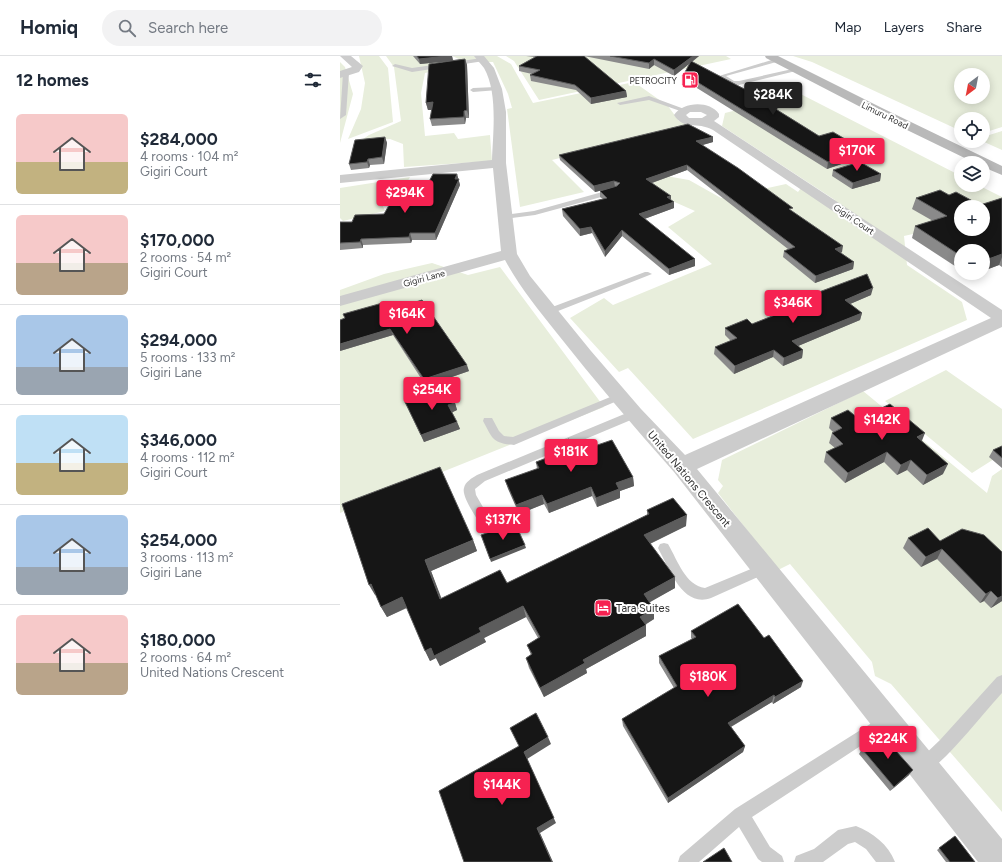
<!DOCTYPE html>
<meta charset="utf-8">
<style>
:root{--surface:#fff;--page:#f2f2f3;--text:#1f2937;--muted:#747a83;--line:#e0e1e3;--accent:#f62251}
body{margin:0;font-family:Figtree,sans-serif;background:var(--page);color:var(--text);height:100vh;display:flex;flex-direction:column;font-size:15px;white-space:nowrap}
*{box-sizing:border-box;margin:0}
p{font-size:13px;color:var(--muted)}
.icon{flex:none;width:22px;height:22px;fill:none;stroke:currentColor;stroke-width:2;stroke-linecap:round;stroke-linejoin:round}
.map{position:relative;flex:1;overflow:hidden}
.details{display:flex;flex-direction:column;background:var(--surface);width:340px}
.details>*{flex:none}
.needle{width:26px;rotate:212deg}
.controls{position:absolute;left:614px;top:12px;display:grid;gap:8px}
.controls a{display:grid;place-items:center;width:36px;height:36px;border-radius:50%;background:var(--surface);box-shadow:0 2px 10px #0003;font-size:20px}
.price{position:absolute;translate:-50% -34px;padding:0 9px;border-radius:4px;background:var(--accent);color:#fff;font-size:13px;line-height:26px;filter:drop-shadow(0 1px 2px #0008)}
.price::after{content:'';position:absolute;left:50%;top:24px;width:12px;height:9px;margin-left:-6px;background:inherit;clip-path:polygon(0 0,100% 0,50% 100%)}
.price.active{background:#222;color:#fff}
ul{padding:0;list-style:none}
li{display:flex;align-items:center;gap:12px;height:100px;padding:0 16px}
li+li{border-top:1px solid var(--line)}
li span{display:grid;place-items:center;flex:none;width:112px;height:80px;border-radius:6px;color:#555}
li>.icon{margin-inline-start:auto}
span .icon{width:48px;height:48px;fill:#fffc;stroke-width:1}
li b{font-size:17px}
h2{display:flex;justify-content:space-between;align-items:center;height:48px;padding:0 16px;font-size:17px}
header{display:flex;align-items:center;gap:24px;box-sizing:border-box;height:56px;padding:0 20px;background:var(--surface);border-bottom:1px solid var(--line)}
header strong{font-size:19px}
nav{display:flex;gap:22px;margin-inline-start:auto;font-size:14px}
.search{width:280px;height:36px;background:var(--page);display:flex;align-items:center;gap:10px;box-sizing:border-box;padding:0 14px;border-radius:22px;color:var(--muted);font-size:15px}
main{display:flex;flex:1;min-height:0}
.map>svg:first-child{display:block}
.green{fill:#e8eedc;fill-rule:evenodd}
.lines{fill:none;stroke-linecap:round;stroke-linejoin:round}
.service{fill:#ccc;fill-rule:evenodd}
.minor{fill:#ccc;fill-rule:evenodd}
.secondary{fill:#b9b9b9;fill-rule:evenodd}
.wall{fill:#8a8a8a}
.shaded-wall{fill:#5c5c5c}
.building{fill:#161616;stroke:#5c5c5c;fill-rule:evenodd}
.labels{text-anchor:middle;dominant-baseline:central;stroke-width:4;stroke-linejoin:round;paint-order:stroke}
.far-poi-label{font-size:9px;fill:#2f2f2f;stroke:#fff;text-anchor:end}
.far-street-label{font-size:9px;fill:#2f2f2f;stroke:#fff}
.street-label{font-size:11px;fill:#2f2f2f;stroke:#fff}
.poi-label{font-size:11px;fill:#2f2f2f;stroke:#fff;text-anchor:start}
</style>
<header>
<strong>Homiq</strong>
<div class="search"><svg class="icon" aria-label="search" viewBox="0 0 24 24"><circle cx="10" cy="10" r="6"/><path d="M15 15l6 6"/></svg>Search here</div>
<nav><a>Map</a><a>Layers</a><a>Share</a></nav>
</header>
<main>
<section class="details">
<h2>12 homes<svg class="icon" aria-label="filters" viewBox="0 0 24 24"><path d="M4 7h16M4 17h16"/><circle cx="9" cy="7" r="2"/><circle cx="15" cy="17" r="2"/></svg></h2>
<ul>
<li><span style="background:linear-gradient(#f6c9c9 60%,#c2b280 0)"><svg class="icon" aria-label="home" viewBox="0 0 24 24"><path d="M3 11l9-7 9 7M6 9v11h12V9"/></svg></span><div><b>$284,000</b><p>4 rooms · 104 m²</p><p>Gigiri Court</p></div></li>
<li><span style="background:linear-gradient(#f6c9c9 60%,#b9a48a 0)"><svg class="icon" aria-label="home" viewBox="0 0 24 24"><path d="M3 11l9-7 9 7M6 9v11h12V9"/></svg></span><div><b>$170,000</b><p>2 rooms · 54 m²</p><p>Gigiri Court</p></div></li>
<li><span style="background:linear-gradient(#a9c7e8 65%,#9aa5b1 0)"><svg class="icon" aria-label="home" viewBox="0 0 24 24"><path d="M3 11l9-7 9 7M6 9v11h12V9"/></svg></span><div><b>$294,000</b><p>5 rooms · 133 m²</p><p>Gigiri Lane</p></div></li>
<li><span style="background:linear-gradient(#bfe0f5 60%,#c2b280 0)"><svg class="icon" aria-label="home" viewBox="0 0 24 24"><path d="M3 11l9-7 9 7M6 9v11h12V9"/></svg></span><div><b>$346,000</b><p>4 rooms · 112 m²</p><p>Gigiri Court</p></div></li>
<li><span style="background:linear-gradient(#a9c7e8 65%,#9aa5b1 0)"><svg class="icon" aria-label="home" viewBox="0 0 24 24"><path d="M3 11l9-7 9 7M6 9v11h12V9"/></svg></span><div><b>$254,000</b><p>3 rooms · 113 m²</p><p>Gigiri Lane</p></div></li>
<li><span style="background:linear-gradient(#f6c9c9 60%,#b9a48a 0)"><svg class="icon" aria-label="home" viewBox="0 0 24 24"><path d="M3 11l9-7 9 7M6 9v11h12V9"/></svg></span><div><b>$180,000</b><p>2 rooms · 64 m²</p><p>United Nations Crescent</p></div></li>
</ul>
</section>
<div class="map">
<svg width="662" height="806" viewBox="0 0 662 806">
<rect width="100%" height="100%" fill="#fff"/>
<path class="green" d="M19,0H39L48,12L53,66L8,83L21,53L25,27Z
M46,0H108L122,9L85,17L81,37L85,80L114,77L118,83L150,79L152,105L64,111L63,88L50,83L20,85L29,79L61,65L54,11Z
M112,0H157L171,8L193,47L294,26L328,50L339,65L350,69L212,104L244,136L180,151L167,53L172,52L168,38L153,6H126Z
M166,0H386L391,3L199,44L174,5Z
M453,0H662V71L643,77V63H621V75L472,6ZM621,19H643V41H621Z
M0,6L5,11L13,38L0,87Z
M441,28L621,120V129H638L662,141V146L643,151H621L586,175L564,180L567,209L622,246L627,264L353,383L288,312L279,316L230,262L264,242L273,249L372,208L328,171L355,155L296,129L326,120L349,124L381,142L446,128L458,136L461,132L495,144L382,70L385,57L409,51L434,53L426,47L432,44L411,33Z
M662,75V94L642,85L643,81Z
M70,121L64,132L41,146L45,155L3,165L0,162V132Z
M92,207L128,219L160,211L264,351L0,457V234L44,218Z
M606,314L662,353V398L632,417L545,345Z
M523,335L647,437L652,420L662,413V756L551,628L535,620L532,606L450,508L438,514L378,437L383,430L378,424L382,404Z"/>
<g class="lines">
<path class="service" d="M142,2L144,3V5L72,16L52,10L55,8L72,12Z
M438,2L441,4L440,5L386,20L394,25H399L457,12L460,14L399,29L391,28L379,20Z
M6,15L9,17L6,59L0,63L3,17Z
M156,31L158,32V34L133,36L130,34L133,32Z
M309,40L347,54L348,55L343,56L309,44L280,49L277,47Z
M273,133L277,135L276,137L195,159L165,163L161,161L165,159L194,155Z
M305,216H308L312,218L213,257H207L206,255L207,253Z
M280,337L285,340L284,342L174,389C152,387 153,383 143,365L144,362H152L159,375L164,380L173,381Z
M294,354L298,355L299,358L298,361L145,425L135,433L136,439L155,472L153,475L149,477L145,475C140,467 121,441 124,432C125,426 132,422 137,419Z
M324,487L328,488C338,505 345,529 365,532L423,508L427,509L429,513L427,517L371,542C343,552 330,514 320,496L318,492L320,488Z
M662,619V637C645,655 603,710 583,718L578,715L575,710L578,705L600,684L657,621Z
M546,658L551,660L553,665L551,670L412,761L430,791L442,800L444,806H422L418,803L399,771L359,806H338L340,800L395,753Z
M516,770C533,777 548,788 555,806H536L526,793L515,786L508,788L483,806H454L456,800L474,793L498,774Z"/>
<path class="minor" d="M0,0H11L23,10L19,16L0,22V15L12,11Z
M134,0H144L154,12L162,33L166,56V107L177,198L190,220L251,295L301,353L345,399L651,262L373,74C357,65 344,75 334,59C343,46 369,44 379,58V61L374,65L662,254V271L357,413L662,783V806H638L334,416C293,370 254,324 216,276C198,253 179,230 165,204L0,250V240L161,195L153,112L0,127V119L152,104C153,77 158,36 144,12C141,8 137,4 134,0ZM350,56H361L367,59L362,62H349L346,59Z"/>
<path class="secondary" d="M425,0H438L542,52L662,110V119L643,111V107H635L534,58L426,2Z"/>
</g>
<path class="wall" d="M73,0H112L113,4L125,3L127,9L129,62H126L125,68L92,70L90,63L92,54H88L86,47L106,5L80,8Z
M186,0H359L352,6L429,49L479,80L517,94L519,102L487,113L344,24V18L349,8L334,20L314,9L309,13L244,0L286,35L287,41L251,48L236,34L191,25L190,19L192,18L179,15V10L195,1Z
M45,81L47,87L44,108L30,109L29,112L11,114L9,108Z
M373,81V86L362,89L453,156L502,196L501,197L514,206L513,213L475,227L443,201L444,195L448,193L347,114L312,127L331,144L334,152L304,163L355,210L329,219L282,180L265,201L252,177L240,180L223,160L222,153L263,143L260,141V135L275,131L255,136L220,104L219,99Z
M493,114L541,118L540,125L512,133L492,120Z
M117,118L120,129L96,184H72L71,187L23,189V192L0,194V166H12L44,158Z
M609,139L640,149L662,142V211L659,209L643,215V195H621V214L572,182L575,170L593,165L572,153L576,142Z
M626,217H637L630,220Z
M471,239H531L510,248L522,257L520,264L458,290L463,294L462,302L443,310L433,301L394,318L374,298L375,291L391,285L385,279V272L412,268L470,245Z
M50,254L129,315L86,330L53,279L0,295Z
M65,346L115,347L117,354L112,356L117,366L120,373L84,386Z
M491,362L519,363L582,385L603,418L583,429L567,414L557,419L544,406L505,427L484,406L486,396L495,392L489,387L492,377L493,376L489,372Z
M662,390V412L649,401L653,394Z
M207,391L237,396L293,421L294,430L280,435V442L257,451L252,440L209,457L204,448L179,458L168,433L165,424L197,413L196,406L209,401Z
M307,454L346,470L310,488L335,521V532L309,546L314,563L305,569L306,580L246,613L247,617L204,641L189,612L186,602L191,599L187,589L198,582L186,561L144,582L146,586L100,610L96,602L90,605L67,552L47,561L41,551L36,539H35L133,484L137,495L91,515L101,543L167,527L307,459Z
M568,482L600,485L662,545L651,552L644,545L640,547L597,503L581,511L563,492Z
M351,575L461,631L433,648L432,646L391,671L405,690L403,696L328,747L283,670L282,663L334,632L319,607V600L352,583L351,582Z
M522,693L569,719L550,735L519,698Z
M615,780L635,806H606L597,794Z"/>
<path class="shaded-wall" d="M107,0H112L113,5L80,8L79,3Z
M353,0H359L334,20V14Z
M125,3L127,9L129,62L127,54Z
M314,3V9L309,13V7Z
M286,35L287,41L251,48V42Z
M93,46L95,54H88L86,47Z
M124,55L126,62L125,68L124,61Z
M45,81L47,87L44,108L42,101Z
M373,81V86L356,91V85Z
M517,90L516,96L512,91Z
M520,96L519,102L487,113L488,106Z
M28,103L30,109L29,112L27,106Z
M347,109V114L306,129V123Z
M117,118L120,129L96,184L95,177Z
M541,118L540,125L512,133L513,127Z
M274,125L275,131L255,136L254,130Z
M331,140V146L327,141Z
M334,146V152L299,165V158Z
M251,171L252,177L240,180V173Z
M282,174V180L265,201V195Z
M70,177L72,184L71,187L69,181Z
M21,183L23,189V192L20,186Z
M503,190L502,196L494,199L495,193Z
M662,198V201L659,209L643,215V205Z
M355,203V210L329,219V213Z
M514,206L513,213L475,227L476,220Z
M631,217H637L630,220Z
M533,232L531,239L503,251L505,244Z
M522,257L520,264L451,293L452,285Z
M50,273L53,279L0,295V288Z
M434,294L433,301L394,318L395,310Z
M463,294L462,302L443,310L444,302Z
M127,309L129,315L86,330L84,323Z
M115,347L117,354L111,357L108,349Z
M117,366L120,373L84,386L81,379Z
M585,377L581,387L577,381Z
M547,396L544,406L505,427L508,417Z
M571,404L567,414L557,419L561,409Z
M608,408L603,418L583,429L587,419Z
M293,421L294,430L280,435V442L257,451L256,442L276,427Z
M251,431L252,440L209,457L207,448Z
M202,439L204,448L179,458L176,449Z
M347,459L346,470L305,490L304,479Z
M133,484L137,495L91,515L106,554L100,543L85,504Z
M185,489L186,492L151,506L150,503Z
M602,493L597,503L581,511L586,501Z
M335,521V532L305,549L304,538Z
M31,528L38,538L35,539L29,529Z
M651,535L644,545L640,547L646,538Z
M662,540V545L651,552L658,542Z
M62,541L68,551L47,561L41,551Z
M183,550L186,561L144,582L146,586L100,610L96,602L90,605L85,595L91,592L139,572Z
M314,553V563L301,571L300,561Z
M306,569V580L246,613L247,617L204,641L200,632L243,604Z
M463,625L461,631L433,648L435,641Z
M434,639L432,646L387,673L388,667Z
M208,681L211,688L187,703L216,767L200,777L213,806H212L197,772L184,696Z
M405,690L403,696L328,747V742Z
M573,714L569,719L550,735L554,731Z"/>
<path class="building" d="M77,0H107L79,3Z
M197,0H244L286,35L251,42L235,29L190,19L200,14L179,10Z
M270,0H353L334,14L314,3L309,7Z
M125,3L127,54L124,55V61L90,63L93,46L86,47L89,8Z
M351,5L429,46L426,47L479,80L493,76L517,90L512,91L520,96L488,106L344,18Z
M348,68L373,81L356,85L398,112L453,152L449,153L503,190L495,193L514,206L476,220L444,195L455,191L347,109L306,123L331,140L327,141L334,146L299,158L355,203L329,213L282,174L265,195L251,171L240,173L222,153L267,142L260,135L277,130L280,127L274,125L254,130L219,99Z
M45,81L42,101L28,103L27,106L9,108L15,84Z
M520,106L541,118L513,127L493,114Z
M93,118H117L115,123H119L95,177H70L69,181L21,183L20,186L0,187V166H12L15,159L44,158L56,137H83Z
M600,134L609,139L616,136L640,149L662,142V198L643,205V195H621V200L575,170L607,160L576,142ZM621,151H643V173H621Z
M527,218L533,232L505,244L522,257L452,285L463,294L444,302L434,294L395,310L375,291L397,282L385,272L407,263L412,268L476,243L471,239Z
M82,244L127,309L84,323L50,273L0,288V264L5,262L3,258L46,246L50,254Z
M107,332L115,347L108,349L117,366L81,379L65,346Z
M550,348L585,377L577,381L608,408L587,419L571,404L561,409L547,396L508,417L486,396L503,388L492,377L502,372L491,362L508,354L519,363Z
M229,383L237,396L272,384L293,421L276,427L279,433L256,442L251,431L207,448L202,439L176,449L165,424L199,412L196,406L212,400L207,391Z
M662,390V402L653,394Z
M100,411L133,484L85,504L100,543L160,514L167,527L309,458L307,454L333,442L347,459L304,479L335,521L304,538L314,553L300,561L306,569L243,604L245,607L200,632L186,602L192,598L187,589L200,581L183,550L139,572L141,576L94,600L91,592L85,595L62,541L41,551L31,528L29,529L2,448Z
M175,467L185,489L150,503L141,479Z
M588,472L600,485L622,473L644,479L662,496V540L658,542L651,535L646,538L602,493L586,501L568,482Z
M398,548L424,582L429,579L463,625L435,641L434,639L388,667L405,690L328,742L282,663L337,630L319,600L356,581L351,575Z
M196,657L208,681L184,696L214,762L197,772L212,806H124L99,735L179,690L170,672Z
M541,678L573,714L554,731L522,693Z
M615,780L635,806H610L599,792Z
M384,792L392,806H363Z"/>
<defs>
<g id="fuel-square" transform="scale(0.9)"><rect x="-9" y="-9" width="18" height="18" rx="4" fill="#f62251" stroke="#fff"/><path d="M-5.5-6h7V0h2V4h1.3V-2.5L3-4.5l.8-.8L6-3V5H2.5V1h-1V6h-7ZM-4.2-4.7v3.2H.2V-4.7Z" fill="#fff"/></g>
<g id="hotel-square" transform="scale(0.9)"><rect x="-9" y="-9" width="18" height="18" rx="4" fill="#f62251" stroke="#fff"/><path d="M-6-4.5h1.5V1H6V5H4.5V3h-9V5H-6ZM-4 0a1.8 1.8 0 1 1 3.6 0ZM.5 0V-2.5h3Q6-2.5 6 0Z" fill="#fff"/></g>
</defs>
<g fill-rule="evenodd">
<use href="#fuel-square" x="350" y="24"/>
<use href="#hotel-square" x="263" y="552"/>
</g>
<g class="labels">
<g class="far-poi-label">
<text x="337" y="24">PETROCITY</text>
</g>
<g class="far-street-label">
<text transform="translate(545 59) rotate(26)">Limuru Road</text>
<text transform="translate(514 163) rotate(34)">Gigiri Court</text>
<text transform="translate(84 222) rotate(-15)">Gigiri Lane</text>
</g>
<g class="street-label">
<text transform="translate(349 423) rotate(50)">United Nations Crescent</text>
</g>
<g class="poi-label">
<text x="276" y="552">Tara Suites</text>
</g>
</g>
</svg>
<div class="controls">
<a><svg class="needle" viewBox="-14 -14 28 28"><path d="M0-13l5 13h-10z" fill="#e53935"/><path d="M0 13l5-13h-10z" fill="#747a83"/></svg></a>
<a><svg class="icon" aria-label="locate" viewBox="0 0 24 24"><circle cx="12" cy="12" r="6"/><path d="M12 2v4M12 18v4M2 12h4M18 12h4"/></svg></a>
<a><svg class="icon" aria-label="layers" viewBox="0 0 24 24"><path d="M12 4l9 5-9 5-9-5zM3 14l9 5 9-5"/></svg></a>
<a>+</a>
<a>−</a>
</div>
<b class="price active" style="left:433px;top:60px">$284K</b>
<b class="price" style="left:517px;top:116px">$170K</b>
<b class="price" style="left:65px;top:158px">$294K</b>
<b class="price" style="left:453px;top:268px">$346K</b>
<b class="price" style="left:67px;top:279px">$164K</b>
<b class="price" style="left:92px;top:355px">$254K</b>
<b class="price" style="left:542px;top:385px">$142K</b>
<b class="price" style="left:231px;top:417px">$181K</b>
<b class="price" style="left:163px;top:485px">$137K</b>
<b class="price" style="left:368px;top:642px">$180K</b>
<b class="price" style="left:548px;top:704px">$224K</b>
<b class="price" style="left:162px;top:750px">$144K</b>
</div>
</main>
